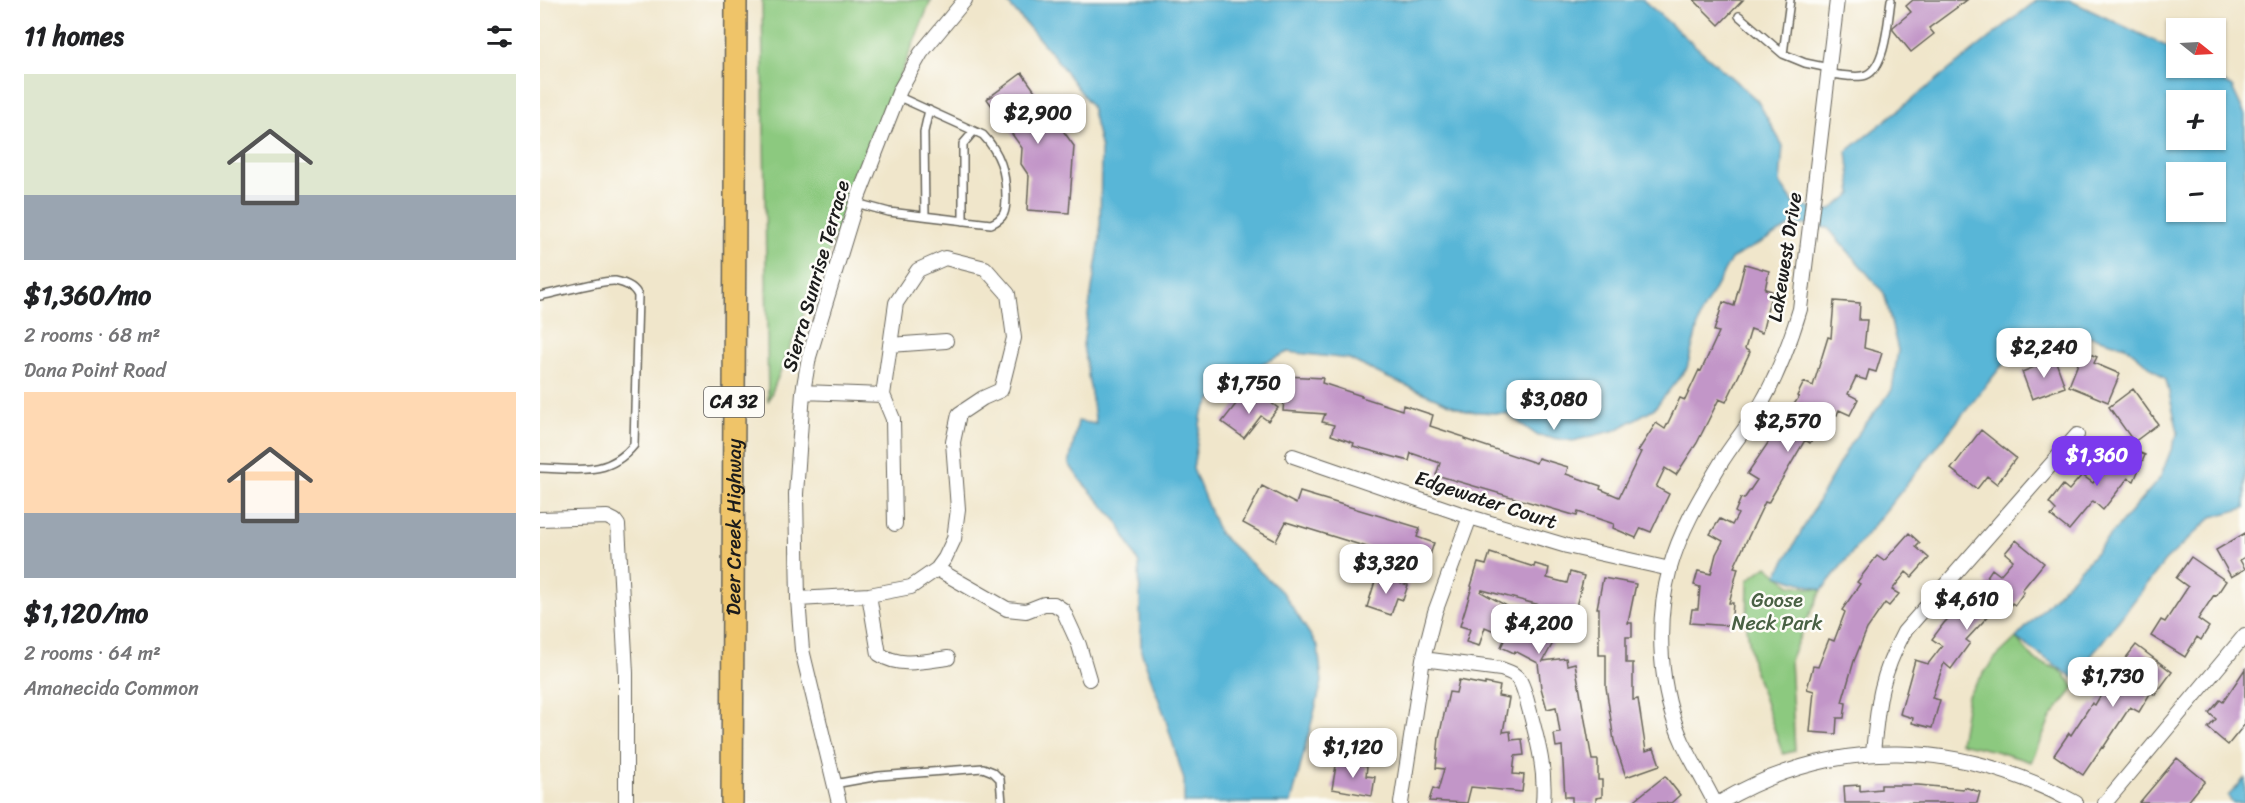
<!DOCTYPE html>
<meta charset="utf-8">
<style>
:root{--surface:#fff;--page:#f6f6f6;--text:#202124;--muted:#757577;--accent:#7c3aed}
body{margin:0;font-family:Sriracha,sans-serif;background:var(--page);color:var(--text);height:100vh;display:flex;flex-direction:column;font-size:22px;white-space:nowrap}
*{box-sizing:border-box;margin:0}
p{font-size:20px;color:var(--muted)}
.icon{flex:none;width:33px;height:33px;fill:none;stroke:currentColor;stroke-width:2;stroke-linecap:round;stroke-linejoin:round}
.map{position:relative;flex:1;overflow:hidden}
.drawer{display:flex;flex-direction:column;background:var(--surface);width:540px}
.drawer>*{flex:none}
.needle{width:39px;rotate:108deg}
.buttons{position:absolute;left:1626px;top:18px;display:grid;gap:12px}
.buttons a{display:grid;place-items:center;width:60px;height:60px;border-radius:0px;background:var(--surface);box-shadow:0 2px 4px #0004;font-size:30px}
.price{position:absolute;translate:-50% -51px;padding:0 14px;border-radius:12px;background:#fff;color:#222;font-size:20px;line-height:39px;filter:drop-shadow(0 2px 3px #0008)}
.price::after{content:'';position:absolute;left:50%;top:36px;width:18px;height:14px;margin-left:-9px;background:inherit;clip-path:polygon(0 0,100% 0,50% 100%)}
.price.selected{background:var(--accent);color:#fff}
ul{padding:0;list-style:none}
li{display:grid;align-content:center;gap:12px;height:318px;padding:0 24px}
li span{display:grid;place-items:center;height:186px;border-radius:0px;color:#555}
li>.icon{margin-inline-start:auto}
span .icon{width:108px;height:108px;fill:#fffc;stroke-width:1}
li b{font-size:26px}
h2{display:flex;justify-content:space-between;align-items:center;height:72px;padding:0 24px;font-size:26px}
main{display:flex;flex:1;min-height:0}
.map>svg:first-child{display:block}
.green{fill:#8cc97f;stroke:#54724e;stroke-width:1.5}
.water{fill:#58b6d7;stroke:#3a697a;stroke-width:1.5;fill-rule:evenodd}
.building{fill:#c296c8}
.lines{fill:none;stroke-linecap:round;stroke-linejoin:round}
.service-casing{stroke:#666359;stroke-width:10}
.minor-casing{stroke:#666359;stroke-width:16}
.primary-casing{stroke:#666359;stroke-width:24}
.service{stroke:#fff;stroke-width:7}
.minor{stroke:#fff;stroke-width:14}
.primary{stroke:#efc469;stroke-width:21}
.labels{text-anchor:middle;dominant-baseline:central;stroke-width:5;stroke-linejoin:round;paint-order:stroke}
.shield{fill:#fdfcf7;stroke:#605f5e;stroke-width:1.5}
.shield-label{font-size:18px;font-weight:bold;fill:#1c1c1c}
.street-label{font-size:20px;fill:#1c1c1c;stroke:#fdfcf7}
.park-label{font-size:20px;fill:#496144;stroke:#fdfcf7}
</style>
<main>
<section class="drawer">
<h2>11 homes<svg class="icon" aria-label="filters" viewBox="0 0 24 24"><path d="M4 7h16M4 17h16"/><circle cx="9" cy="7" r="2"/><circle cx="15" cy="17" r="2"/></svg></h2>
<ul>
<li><span style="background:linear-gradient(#dfe7d0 65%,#9aa5b1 0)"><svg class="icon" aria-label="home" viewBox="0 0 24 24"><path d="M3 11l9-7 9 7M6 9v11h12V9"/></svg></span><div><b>$1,360/mo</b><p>2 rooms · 68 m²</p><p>Dana Point Road</p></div></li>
<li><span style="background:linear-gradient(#ffd9b3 65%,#9aa5b1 0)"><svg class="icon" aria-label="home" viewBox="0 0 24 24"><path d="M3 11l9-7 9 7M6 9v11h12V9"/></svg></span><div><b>$1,120/mo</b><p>2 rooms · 64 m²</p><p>Amanecida Common</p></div></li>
</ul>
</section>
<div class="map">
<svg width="1705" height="803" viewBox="0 0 1705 803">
<rect width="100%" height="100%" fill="#fdfcf7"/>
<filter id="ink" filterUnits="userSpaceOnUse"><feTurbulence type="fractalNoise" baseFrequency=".0167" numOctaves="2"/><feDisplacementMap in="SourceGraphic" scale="12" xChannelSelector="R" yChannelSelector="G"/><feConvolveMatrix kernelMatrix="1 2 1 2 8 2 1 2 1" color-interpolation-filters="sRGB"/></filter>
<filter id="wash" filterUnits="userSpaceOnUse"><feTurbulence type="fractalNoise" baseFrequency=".008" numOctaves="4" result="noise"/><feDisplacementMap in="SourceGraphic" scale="24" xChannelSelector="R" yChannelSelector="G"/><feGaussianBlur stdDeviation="1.35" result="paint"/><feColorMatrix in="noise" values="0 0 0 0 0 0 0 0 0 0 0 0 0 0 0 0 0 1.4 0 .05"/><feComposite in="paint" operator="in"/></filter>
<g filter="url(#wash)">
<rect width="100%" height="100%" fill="#f0e6cb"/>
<path class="green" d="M222,0H391L228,402Z
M1227,566L1250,585L1282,590L1267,620L1250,660L1255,751L1243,754L1213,667L1207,628L1208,580Z
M1476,638L1495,660L1520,670L1535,687L1511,717L1491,762L1455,751L1420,743L1428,695L1455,658Z"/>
<path class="water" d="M465,0H1103L1217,100L1243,146L1240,183L1256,206L1290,210L1312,194L1307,151L1497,0H1529L1636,51V68H1662L1692,87L1705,115V508L1672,517L1625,561L1534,678L1476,638L1549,560L1620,478L1638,432L1626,380L1585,346L1541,334L1498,333L1460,368L1282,590L1237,575L1310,444L1352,390L1358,350L1344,293L1288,228L1254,224L1191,259L1161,314L1147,368L1115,408L1076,430L1033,441L998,436L967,414L926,411L846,377L809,359L748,352L685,380L662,413L653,469L679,533L744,594L778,647L782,682L751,803H644V780L624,714L601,651L599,564L577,521L541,481L529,464L538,421L556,424L543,345L560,239L561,149L551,106L514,56ZM1636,100H1676V140H1636ZM1636,172H1676V212H1636Z
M1705,778V803H1692L1688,796Z"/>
<g id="blocks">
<path class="building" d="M1154,0H1203L1179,25Z
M1373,0H1427L1389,28L1394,34L1371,52L1353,30V27L1371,12L1366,6Z
M482,73L534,146L529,213L487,210L489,176L481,164L482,148L447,99Z
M1205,264L1229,271L1225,289L1232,291L1222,333L1211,329L1205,349L1210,352L1186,402L1179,399L1157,443L1136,475L1125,468L1116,487L1129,494L1111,532L1101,528L1096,538L1073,528L1074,524L1038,512L1037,516L896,475L900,463L871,453L869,461L813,446L814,443L791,435L794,425L782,422L785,414L743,411L746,376L783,378L782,383L822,396L821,397L862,410L863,405L893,415L890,426L924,437V439L996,463L998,458L1028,467L1026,474L1061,486L1060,489L1079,497L1101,452L1098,451L1116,423L1125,429L1140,398L1145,400L1159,370L1161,371L1179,332L1174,331L1183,302L1194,306Z
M1294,301L1320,303L1319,320H1327L1324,348L1342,353L1336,372L1329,370L1326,380L1316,377L1308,394L1318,399L1310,415L1299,410L1297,415L1290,412L1270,443L1265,440L1228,503L1225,502L1194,567L1198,568L1189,603H1193L1191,626L1150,623L1152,609H1158L1160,587L1154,585L1158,571L1171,574L1176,554L1183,541L1170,534L1180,519L1192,525L1198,514L1195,512L1201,498L1204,499L1217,480L1207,474L1259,397L1257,396L1264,382L1273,386L1288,337L1291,338Z
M1543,351L1557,357L1554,363L1580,374L1568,402L1529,386Z
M1515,359L1525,387L1492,399L1482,372Z
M1593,389L1618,424L1594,442L1569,407Z
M703,395L715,404L722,396L738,408L728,421L721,416L704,438L682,422Z
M1441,430L1476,458L1457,484L1447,476L1437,489L1411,469Z
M1576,443L1605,455L1594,481L1588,478L1563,510L1553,501L1529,530L1511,516L1516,510L1509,503L1523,485L1529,490L1542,475L1553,483L1567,466Z
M722,486L756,504L760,492L880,528L877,537L894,543L885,570L852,559L853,555L746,522L736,541L703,523Z
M1369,533L1380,543L1376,547L1389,558L1372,577L1366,572L1352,590L1359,594L1349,606L1345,603L1327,629L1314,661L1302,702L1306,703L1304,718H1297L1296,734L1270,732L1274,691L1267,689L1273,666L1278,667L1289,639L1294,641L1305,612L1302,610L1320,584L1317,582L1337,556L1344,561Z
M1705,533V557L1700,560L1705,569L1691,577L1676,550Z
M1476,540L1504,563L1482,590L1484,592L1475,605L1472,603L1464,616L1455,609L1426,640L1430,643L1411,669L1404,663L1392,698L1400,700L1392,728L1372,723L1373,718L1360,714L1375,660L1388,664L1402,646L1392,639L1404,623L1430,596L1435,601L1447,584L1444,581L1452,569L1460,575L1473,560L1465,553Z
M950,553L994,567L995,564L1009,568L1007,578L1027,583L1030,572L1044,576L1034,614L942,590L941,592L1018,634L1003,661L1026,658L1027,665L1035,663L1052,760H1058V780H1062V797L1056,798V803H1032V797H1025L1022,746L1016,747L1014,734L1020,733L1016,707L1007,709L1001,688L998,663L975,651L974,653L961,647L966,636L945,627L939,646L926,642L930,629L920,626L932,587L931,586L938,563L946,565Z
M1651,557L1686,581L1676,596L1674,595L1658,619L1669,627L1661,640L1657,637L1645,657L1611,636L1621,620L1625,622L1648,587L1636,578Z
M837,575L868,585L863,600L857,598L851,615L827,607Z
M1063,578L1096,584L1088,623H1092V637H1086V663H1093V700L1098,699L1106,751L1114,748L1120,765L1086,777L1074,741L1066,687V655H1059V608H1057Z
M1596,645L1632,672L1615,695L1611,692L1599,712L1590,707L1563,748L1562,747L1543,775L1514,755L1529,733L1531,735L1552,703L1555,705L1574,673Z
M1705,669V724L1688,745L1668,728L1676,719L1669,713L1680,700L1683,702Z
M919,680L945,685V683L960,686L958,696L969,698L963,732L970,731L971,740L982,739L984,755L975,756L973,774L984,775L982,792L931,787L927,803L889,801L893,788L898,790L904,769L896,768L899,737L909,692L916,693Z
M1637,758L1665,781L1647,803H1599Z
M797,760L827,766L826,776L835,777L832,796L792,789Z
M1125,776L1140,795L1131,803H1091Z
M1320,785V791L1341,789V785H1378L1423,789L1424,787L1440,792L1437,803H1305L1304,786Z"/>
</g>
</g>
<g filter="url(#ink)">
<use href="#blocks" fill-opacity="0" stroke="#666359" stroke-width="1.5"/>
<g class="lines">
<g class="service-casing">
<path id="service" d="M1250,0L1243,54L1265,63L1289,68
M1199,16L1243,54
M1288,74C1299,74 1316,79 1326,75C1346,67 1348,19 1351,0
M316,203L349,212L451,224C465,218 466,211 466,197C466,172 460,153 443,135L357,96
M385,216L384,132L389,110
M423,221V144L434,131
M0,296C17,293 61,280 75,281C85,283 95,287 98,296L94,445C68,477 37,469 0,468
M294,784L339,776L443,768L453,772L460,779L462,803"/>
</g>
<g class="minor-casing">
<path id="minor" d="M350,345L406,341
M263,392L343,395
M343,395L353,419L355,524
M753,456L930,517L1027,546L1130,569
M0,519L67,517L75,521L78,525L86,673V803
M397,569L467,609L486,611L504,604H514L523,610L539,645L549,679
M329,595L339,654C360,668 384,661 408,658
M258,599L329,595L371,587L397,569L405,558L414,539L418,509L413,442L419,414L443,398L461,390L474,338L468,294L445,268L405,258L378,270L356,303L343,395
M883,659L961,669C969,672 975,673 980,681C985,690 987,702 990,712C998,742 1006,771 1003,803
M1333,753C1338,702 1340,677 1364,632L1537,435
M299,803L262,650L258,599L256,494L263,392L269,357L316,203L360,90L381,53L425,0
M861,803L883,659L895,612L930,517
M1175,803C1165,783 1153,763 1143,743C1119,691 1115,623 1130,568C1140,531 1160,498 1179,466C1190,447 1204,431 1216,413C1236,380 1249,346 1260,309L1297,0
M1179,803C1295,735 1419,739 1536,803
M1565,803L1705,635"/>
</g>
<g class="primary-casing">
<g id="primary">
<path id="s1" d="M192,803L196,0"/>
</g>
</g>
<use href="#service" class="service"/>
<use href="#minor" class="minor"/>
<use href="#primary" class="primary"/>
</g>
</g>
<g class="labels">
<rect class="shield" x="164" y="387" width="60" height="30" rx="4.5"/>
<g class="shield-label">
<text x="194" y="402">CA 32</text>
</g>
<g class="street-label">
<text transform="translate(1245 257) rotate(-81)">Lakewest Drive</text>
<text transform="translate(276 276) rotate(-74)">Sierra Sunrise Terrace</text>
<text transform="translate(946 500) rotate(18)">Edgewater Court</text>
<text stroke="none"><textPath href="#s1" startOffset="276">Deer Creek Highway</textPath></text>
</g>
<g class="park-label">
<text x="1237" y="600">Goose<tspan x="1237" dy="23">Neck Park</tspan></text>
</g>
</g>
</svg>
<div class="buttons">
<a><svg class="needle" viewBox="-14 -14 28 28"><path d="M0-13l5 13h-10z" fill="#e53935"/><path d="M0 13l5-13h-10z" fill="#757577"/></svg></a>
<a>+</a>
<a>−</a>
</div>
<b class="price" style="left:498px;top:145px">$2,900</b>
<b class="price" style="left:1504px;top:379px">$2,240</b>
<b class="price" style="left:709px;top:415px">$1,750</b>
<b class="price" style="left:1014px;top:431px">$3,080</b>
<b class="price" style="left:1248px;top:453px">$2,570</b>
<b class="price selected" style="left:1557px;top:487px">$1,360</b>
<b class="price" style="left:846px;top:595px">$3,320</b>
<b class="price" style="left:1427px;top:631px">$4,610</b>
<b class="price" style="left:999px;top:655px">$4,200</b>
<b class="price" style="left:1573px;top:708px">$1,730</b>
<b class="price" style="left:813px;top:779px">$1,120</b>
</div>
</main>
